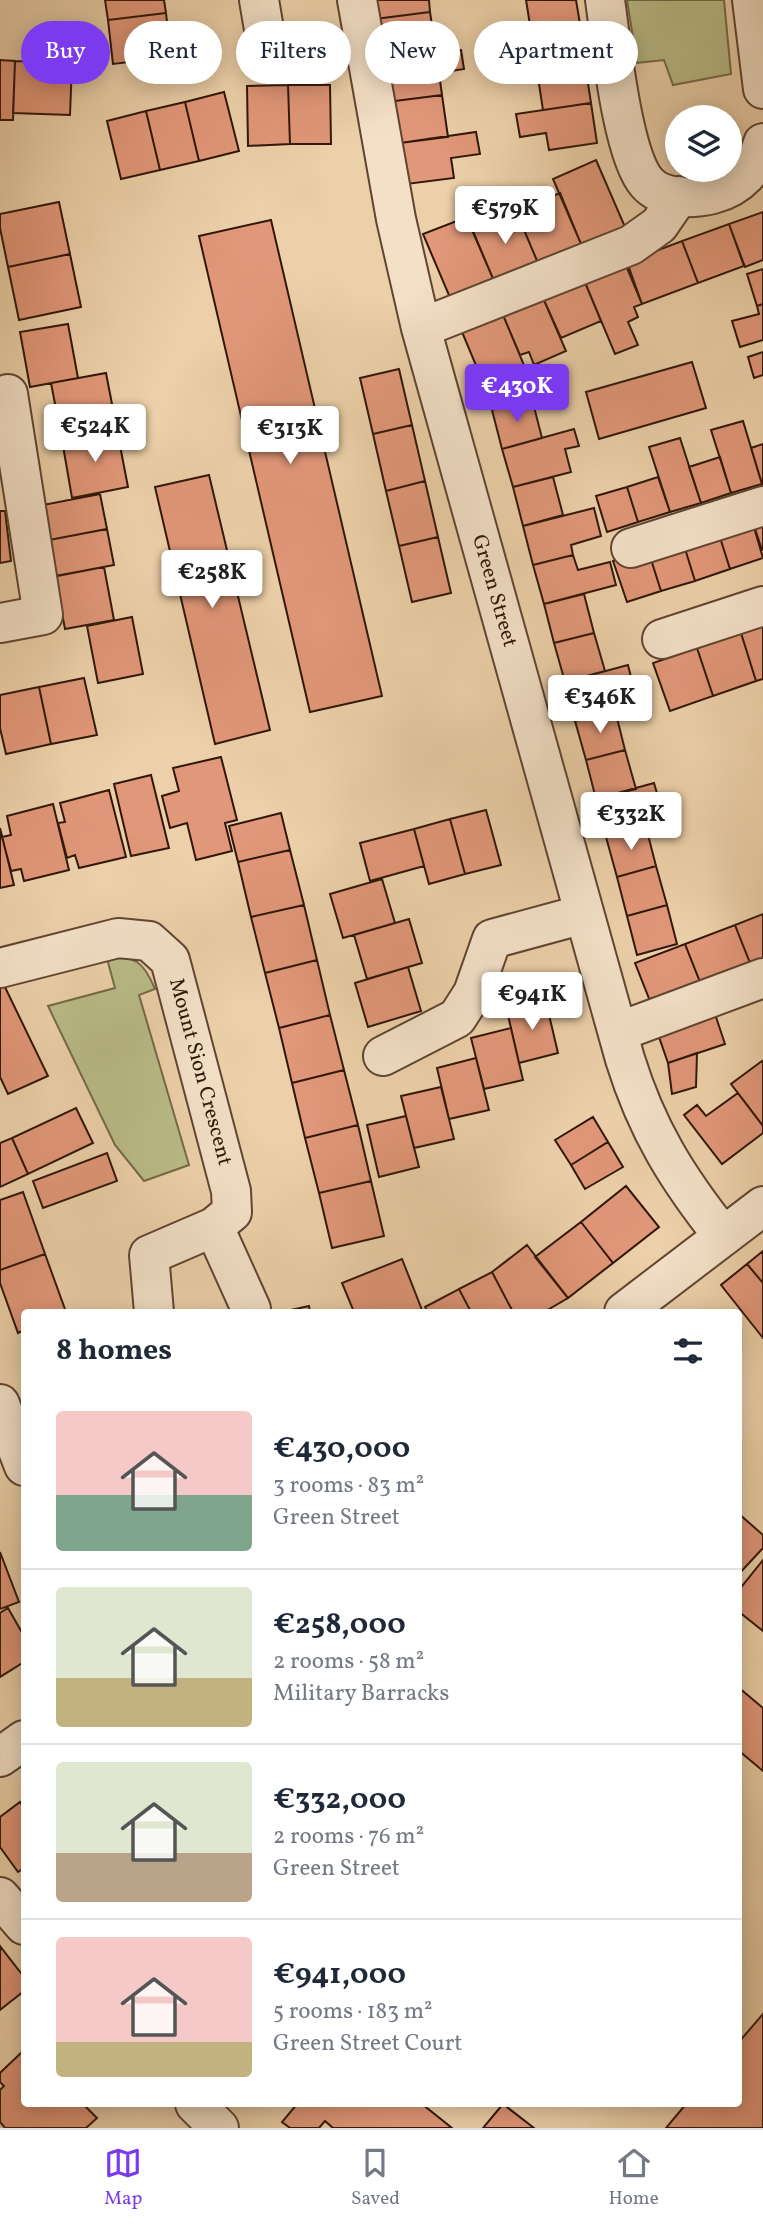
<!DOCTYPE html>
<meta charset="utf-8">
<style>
:root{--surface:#fff;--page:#f6f6f7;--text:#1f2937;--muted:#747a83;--line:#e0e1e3;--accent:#7c3aed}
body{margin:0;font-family:Vollkorn,serif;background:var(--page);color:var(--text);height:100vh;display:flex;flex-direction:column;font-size:26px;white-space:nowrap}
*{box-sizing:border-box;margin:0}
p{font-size:23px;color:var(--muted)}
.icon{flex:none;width:38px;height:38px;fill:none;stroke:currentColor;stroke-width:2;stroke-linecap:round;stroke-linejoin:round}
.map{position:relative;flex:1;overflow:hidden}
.sheet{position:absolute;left:21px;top:1309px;width:721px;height:798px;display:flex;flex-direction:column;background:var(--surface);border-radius:7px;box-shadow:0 4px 18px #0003}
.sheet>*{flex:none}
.guide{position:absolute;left:21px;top:21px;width:721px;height:63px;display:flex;gap:14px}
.buttons{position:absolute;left:665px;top:105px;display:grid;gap:14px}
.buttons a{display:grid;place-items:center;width:77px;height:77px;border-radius:50%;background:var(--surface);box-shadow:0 4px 18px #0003;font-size:35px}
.price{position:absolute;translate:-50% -60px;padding:0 16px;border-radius:7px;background:#fff;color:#222;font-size:23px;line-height:46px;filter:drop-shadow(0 2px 4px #0008)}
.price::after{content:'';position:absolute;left:50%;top:42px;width:21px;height:16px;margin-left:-10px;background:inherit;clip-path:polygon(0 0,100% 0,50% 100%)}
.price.current{background:var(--accent);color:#fff}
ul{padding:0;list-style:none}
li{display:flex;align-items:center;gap:21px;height:175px;padding:0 35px}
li+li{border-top:2px solid var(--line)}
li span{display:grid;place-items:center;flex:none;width:196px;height:140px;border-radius:7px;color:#555}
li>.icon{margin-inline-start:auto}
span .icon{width:84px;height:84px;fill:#fffc;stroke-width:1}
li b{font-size:30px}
h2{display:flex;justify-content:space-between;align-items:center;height:84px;padding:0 35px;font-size:30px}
.chip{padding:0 24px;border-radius:32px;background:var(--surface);box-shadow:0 4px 18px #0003;font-size:24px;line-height:63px}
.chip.current{background:var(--accent);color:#fff}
.tab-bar{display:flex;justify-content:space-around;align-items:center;height:98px;border-top:2px solid var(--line);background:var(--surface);font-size:19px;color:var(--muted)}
.tab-bar a{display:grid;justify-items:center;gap:4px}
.tab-bar .current{color:var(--accent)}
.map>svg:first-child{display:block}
.green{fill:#b9bb87;stroke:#756948;stroke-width:2}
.building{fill:#e19779;stroke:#31170a;stroke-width:2}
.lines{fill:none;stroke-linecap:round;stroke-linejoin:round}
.minor-casing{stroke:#604532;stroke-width:42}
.minor{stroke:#f3e0c7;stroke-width:38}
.labels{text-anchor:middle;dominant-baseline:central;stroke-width:5;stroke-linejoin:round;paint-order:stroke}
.street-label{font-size:21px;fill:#31170a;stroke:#f3e0c7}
</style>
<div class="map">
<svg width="763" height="2128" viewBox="0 0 763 2128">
<rect width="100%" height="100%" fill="#ecd0a9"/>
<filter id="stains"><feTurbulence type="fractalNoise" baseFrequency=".00286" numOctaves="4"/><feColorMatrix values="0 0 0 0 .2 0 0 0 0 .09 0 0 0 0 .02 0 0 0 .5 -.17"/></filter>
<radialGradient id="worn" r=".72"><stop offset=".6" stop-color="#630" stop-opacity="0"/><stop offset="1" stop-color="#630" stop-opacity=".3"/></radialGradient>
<path class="green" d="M627,0H724L731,74L673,85L664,60L637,63Z
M106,955C136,958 143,960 155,989L139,995L189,1165L144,1181L115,1145L48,1006L115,988Z"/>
<path class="building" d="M105,0H164L166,13L108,20Z
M372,0H429L430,12L375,19Z
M526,0H576L580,24L531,31Z
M430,12L436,53L381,61L375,19Z
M166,13L171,57L113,64L108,20Z
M580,24L585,64L522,73L517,40L532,38L531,31Z
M461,50L464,69L439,73L442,95L387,102L381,61Z
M0,60L15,61L13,120H0Z
M15,61L72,63L70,115L13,113Z
M585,64L591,103L543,110L537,71Z
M288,85L290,144L248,146L247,86Z
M288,85H330L331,144H290Z
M224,92L239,151L199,161L185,102Z
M442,95L448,137L393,144L387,102Z
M185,102L199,161L160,170L146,111Z
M591,103L597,143L549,150L546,133L520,137L516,114Z
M146,111L160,170L121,179L107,121Z
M476,132L480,154L451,158L454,178L399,185L393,144Z
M596,160L625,227L581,244L553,179Z
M560,193L581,244L538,263L516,211Z
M59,202L70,254L8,267L0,228V214Z
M516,211L538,263L494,281L472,230Z
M763,212V260L745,267L729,224Z
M467,217L494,281L451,300L423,234Z
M271,220L382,696L310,712L199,236Z
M729,224L744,266L698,283L682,241Z
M682,241L698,283L642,304L627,262Z
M70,254L81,307L19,320L8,267Z
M625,263L642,304L634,307L638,317L628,322L638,345L615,354L584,280Z
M763,269V304L757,306L747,274Z
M584,280L601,321L561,338L543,298Z
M543,298L566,351L534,365L529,352L520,355L503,315Z
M763,304V340L740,347L732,321L759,314L757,306Z
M503,315L526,370L485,387L462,332Z
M68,324L78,378L30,387L20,332Z
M763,352V375L754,378L748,357Z
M692,362L706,408L599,439L586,392Z
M399,369L412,425L373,434L360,378Z
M106,373L117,430L62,440L51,383Z
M532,399L542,438L502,449L492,410Z
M743,421L762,484L731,493L711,430Z
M412,425L425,481L386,491L373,434Z
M574,429L579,446L565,449L571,472L513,487L502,449Z
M117,430L128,487L72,498L62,440Z
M680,438L701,503L670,512L649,447Z
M763,444V483L762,484L751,448Z
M720,457L731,493L701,503L689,467Z
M209,475L270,730L215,744L155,487Z
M553,477L563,515L523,526L513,487Z
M658,477L670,512L638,522L627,487Z
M425,481L438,537L399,546L386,491Z
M627,487L638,522L607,532L596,496Z
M100,494L107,529L49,540L43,505Z
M594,508L601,536L571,545L573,555L533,565L523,526Z
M0,511H5L11,561L0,563Z
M763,513V549L762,550L751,517Z
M751,517L763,558L730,569L717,528Z
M717,528L730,569L695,581L682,539Z
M107,529L114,565L57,576L49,540Z
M438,537L451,593L412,602L399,546Z
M682,539L695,581L661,591L648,550Z
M648,550L661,591L627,602L613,561Z
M573,555L578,570L610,562L616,585L544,604L533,565Z
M104,567L114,620L65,629L55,576Z
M584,594L594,633L554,643L544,604Z
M132,617L143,674L98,683L87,626Z
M763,626V679L756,681L741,633Z
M594,633L605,671L565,682L554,643Z
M741,633L756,681L713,696L697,648Z
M697,648L713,696L670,711L653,663Z
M628,665L635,693L612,699L615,710L575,721L565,682Z
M84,678L97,735L51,744L39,687Z
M39,687L51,744L6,754L0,728V695Z
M615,710L625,750L586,760L575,721Z
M625,750L636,789L596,799L586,760Z
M221,757L237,820L225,823L232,851L196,860L187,823L170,828L162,796L179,791L173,768Z
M151,775L169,848L131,856L114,784Z
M654,783L661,807L673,804L677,819L606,837L596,799Z
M109,790L126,857L79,868L75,855L67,858L58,823L65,822L60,803Z
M53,804L69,870L24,881L21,869L11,871L2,837L11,835L7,816Z
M486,810L501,865L465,874L450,819Z
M281,813L290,850L238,862L229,826Z
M450,819L465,874L429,884L414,829Z
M646,827L656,866L617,877L606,837Z
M0,828L14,885L0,888Z
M414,829L424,866L370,881L360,843Z
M290,850L304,905L251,917L238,862Z
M656,866L667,905L627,916L617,877Z
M382,879L395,923L343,938L330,894Z
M304,905L317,960L265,973L251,917Z
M667,905L677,944L637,955L627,916Z
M763,914V958L750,963L735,925Z
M409,919L422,963L367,979L354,935Z
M735,925L750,963L700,982L685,944Z
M685,944L700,982L650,1001L635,963Z
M317,960L330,1015L279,1028L265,973Z
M408,967L421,1011L368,1027L355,983Z
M2,981L48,1076L8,1094L0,1077V982Z
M546,1002L558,1053L519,1063L507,1011Z
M715,1014L725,1044L668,1063L658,1034Z
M330,1015L344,1070L292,1083L279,1028Z
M511,1028L523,1080L484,1089L471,1038Z
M697,1053L696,1087L672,1094L668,1063Z
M476,1058L489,1110L449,1119L437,1068Z
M762,1061L763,1063V1126L731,1084Z
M344,1070L358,1125L305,1138L292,1083Z
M441,1087L454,1139L414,1148L401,1096Z
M738,1093L763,1126V1133L722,1164L684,1115L697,1105L706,1116Z
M76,1108L93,1143L28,1174L12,1138Z
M406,1116L419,1167L379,1177L367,1125Z
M593,1117L608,1142L571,1165L555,1140Z
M358,1125L371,1181L319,1193L305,1138Z
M12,1138L28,1174L0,1187V1143Z
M608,1142L623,1167L585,1189L571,1165Z
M107,1153L117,1181L43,1208L33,1181Z
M371,1181L384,1236L332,1248L319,1193Z
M626,1186L659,1227L613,1263L581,1222Z
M23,1192L45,1254L0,1270V1200Z
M581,1222L613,1263L568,1298L535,1257Z
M527,1245L568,1298L544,1312H513L492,1272Z
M763,1251V1283L747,1264Z
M45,1254L66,1312H24V1330L18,1333L0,1283V1270Z
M402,1259L422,1310L416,1312H354L342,1283Z
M747,1264L763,1283V1338L721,1285Z
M492,1272L513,1312H471L459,1289Z
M459,1289L471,1312H428L425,1307Z
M309,1306L310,1312H282Z
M738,1513L763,1535V1548L738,1575Z
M0,1552L19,1602L0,1609Z
M763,1560V1631L738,1611V1591Z
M8,1608L24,1636V1662L0,1677V1613Z
M738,1687L763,1708V1771L738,1750Z
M20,1802L24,1808V1868L18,1872L0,1847V1817Z
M0,1946L24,1977V1991L0,2010Z
M763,2014V2128H666L686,2104H738V2043Z
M24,2050V2104H83L97,2118L86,2128H5L0,2122V2090L4,2086L0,2082V2073Z
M297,2104H422L452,2128H333L325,2121L319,2128H290L282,2122Z
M503,2104L534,2128H483Z"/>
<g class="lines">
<g class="minor-casing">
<path id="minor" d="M259,0L266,41
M357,0L396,219L421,328L625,1059C647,1130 677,1178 723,1236
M605,0C611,41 622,155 647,183C662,200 693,199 713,194C740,187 756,168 763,143
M752,0L763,89
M421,328L631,245L659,225L679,196
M631,548L763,506
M0,623L43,615L8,394
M662,639L763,606
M0,968L118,938L149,941L170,960L231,1191L232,1212L214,1227L149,1255L154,1312
M618,1032L763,978
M383,1056L457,1018L473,993L492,939L584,914
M214,1227L251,1309
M624,1312L763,1206
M0,1404L24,1466
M0,1757L24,1740
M0,1897L24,1925
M195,2104L219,2128"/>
</g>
<use href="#minor" class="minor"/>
</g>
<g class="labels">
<g class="street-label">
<text transform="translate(494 591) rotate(74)">Green Street</text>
<text transform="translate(200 1072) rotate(75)">Mount Sion Crescent</text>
</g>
</g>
<rect width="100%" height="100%" filter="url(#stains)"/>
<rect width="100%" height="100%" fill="url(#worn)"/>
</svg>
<div class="buttons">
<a><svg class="icon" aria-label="layers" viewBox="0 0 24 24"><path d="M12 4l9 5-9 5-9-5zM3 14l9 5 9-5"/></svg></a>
</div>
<b class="price" style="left:505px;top:246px">€579K</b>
<b class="price current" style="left:517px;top:424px">€430K</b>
<b class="price" style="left:95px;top:464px">€524K</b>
<b class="price" style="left:290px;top:466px">€313K</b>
<b class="price" style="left:212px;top:610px">€258K</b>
<b class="price" style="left:600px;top:735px">€346K</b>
<b class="price" style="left:631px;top:852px">€332K</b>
<b class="price" style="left:532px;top:1032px">€941K</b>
<div class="guide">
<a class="chip current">Buy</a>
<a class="chip">Rent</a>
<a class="chip">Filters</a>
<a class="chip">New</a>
<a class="chip">Apartment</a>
</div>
<section class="sheet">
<h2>8 homes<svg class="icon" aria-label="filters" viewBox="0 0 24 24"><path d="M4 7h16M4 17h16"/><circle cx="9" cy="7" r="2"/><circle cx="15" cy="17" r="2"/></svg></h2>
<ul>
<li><span style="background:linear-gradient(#f6c9c9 60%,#7fa58c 0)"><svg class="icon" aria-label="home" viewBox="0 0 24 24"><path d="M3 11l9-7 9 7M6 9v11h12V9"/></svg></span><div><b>€430,000</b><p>3 rooms · 83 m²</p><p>Green Street</p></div></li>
<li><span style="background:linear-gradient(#dfe7d0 65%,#c2b280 0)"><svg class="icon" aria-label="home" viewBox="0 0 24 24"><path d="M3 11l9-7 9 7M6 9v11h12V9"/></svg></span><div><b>€258,000</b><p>2 rooms · 58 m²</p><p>Military Barracks</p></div></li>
<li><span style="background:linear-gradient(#dfe7d0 65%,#b9a48a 0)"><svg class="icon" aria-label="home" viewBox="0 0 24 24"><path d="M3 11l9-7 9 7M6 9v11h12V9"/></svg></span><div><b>€332,000</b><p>2 rooms · 76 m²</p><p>Green Street</p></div></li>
<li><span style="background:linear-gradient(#f6c9c9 75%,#c2b280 0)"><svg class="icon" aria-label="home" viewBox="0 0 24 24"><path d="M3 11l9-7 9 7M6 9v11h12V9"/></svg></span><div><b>€941,000</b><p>5 rooms · 183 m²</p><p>Green Street Court</p></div></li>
</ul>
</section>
</div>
<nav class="tab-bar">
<a class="current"><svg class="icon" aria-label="map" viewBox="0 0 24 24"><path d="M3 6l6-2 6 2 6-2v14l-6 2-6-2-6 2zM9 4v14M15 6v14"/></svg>Map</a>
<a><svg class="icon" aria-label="saved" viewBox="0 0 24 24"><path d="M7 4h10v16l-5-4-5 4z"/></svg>Saved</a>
<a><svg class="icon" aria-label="home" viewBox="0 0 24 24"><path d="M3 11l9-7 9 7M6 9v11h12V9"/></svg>Home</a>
</nav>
